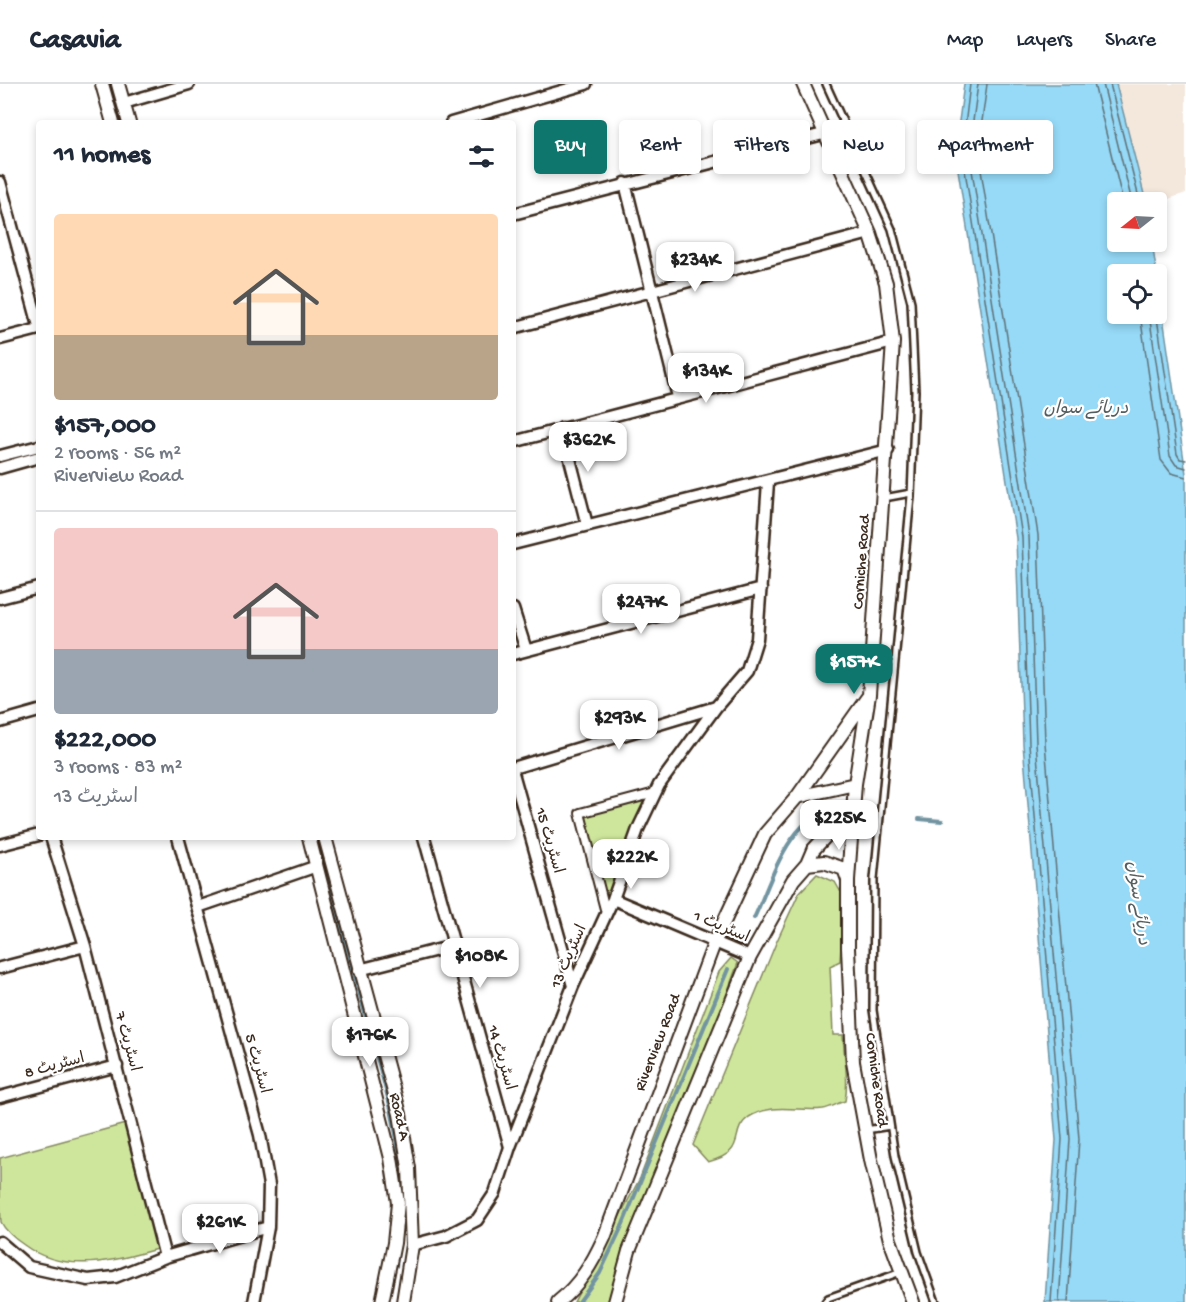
<!DOCTYPE html>
<meta charset="utf-8">
<style>
:root{--surface:#fff;--page:#f2f2f3;--text:#1f2937;--muted:#747a83;--line:#e0e1e3;--accent:#0f766e}
body{margin:0;font-family:"Gochi Hand","Playpen Sans Arabic",sans-serif;background:var(--page);color:var(--text);height:100vh;display:flex;flex-direction:column;font-size:22px;white-space:nowrap}
*{box-sizing:border-box;margin:0}
p{font-size:20px;color:var(--muted)}
.icon{flex:none;width:33px;height:33px;fill:none;stroke:currentColor;stroke-width:2;stroke-linecap:round;stroke-linejoin:round}
.map{position:relative;flex:1;overflow:hidden}
.details{position:absolute;left:36px;top:36px;width:480px;height:720px;display:flex;flex-direction:column;background:var(--surface);border-radius:6px;box-shadow:0 3px 9px #0003}
.details>*{flex:none}
.banner{position:absolute;left:534px;top:36px;width:561px;height:54px;display:flex;gap:12px}
.needle{width:39px;rotate:252deg}
.controls{position:absolute;left:1107px;top:108px;display:grid;gap:12px}
.controls a{display:grid;place-items:center;width:60px;height:60px;border-radius:6px;background:var(--surface);box-shadow:0 3px 9px #0003;font-size:30px}
.price{position:absolute;translate:-50% -51px;padding:0 14px;border-radius:12px;background:#fff;color:#222;font-size:20px;line-height:39px;filter:drop-shadow(0 2px 3px #0008)}
.price::after{content:'';position:absolute;left:50%;top:36px;width:18px;height:14px;margin-left:-9px;background:inherit;clip-path:polygon(0 0,100% 0,50% 100%)}
.price.selected{background:var(--accent);color:#fff}
ul{padding:0;list-style:none}
li{display:grid;align-content:center;gap:12px;height:318px;padding:0 18px}
li+li{border-top:2px solid var(--line)}
li span{display:grid;place-items:center;height:186px;border-radius:6px;color:#555}
li>.icon{margin-inline-start:auto}
span .icon{width:108px;height:108px;fill:#fffc;stroke-width:1}
li b{font-size:26px}
h2{display:flex;justify-content:space-between;align-items:center;height:72px;padding:0 18px;font-size:26px}
.pill{padding:0 21px;border-radius:6px;background:var(--surface);box-shadow:0 3px 9px #0003;font-size:21px;line-height:54px}
.pill.selected{background:var(--accent);color:#fff}
header{display:flex;align-items:center;gap:36px;box-sizing:border-box;height:84px;padding:0 30px;background:var(--surface);border-bottom:2px solid var(--line)}
header strong{font-size:28px}
nav{display:flex;gap:33px;margin-inline-start:auto;font-size:21px}
.map>svg:first-child{display:block}
.built{fill:#f4e8dd}
.green{fill:#cee69c;stroke:#84885d;stroke-width:1.5}
.water{fill:#96daf8;stroke:#7294a1;stroke-width:1.5;fill-rule:evenodd}
.lines{fill:none;stroke-linecap:round;stroke-linejoin:round}
.shore{stroke:#5f7075;stroke-width:1.5}
.stream{stroke:#7294a1;stroke-width:4}
.service-casing{stroke:#3b2a1e;stroke-width:10}
.pedestrian-casing{stroke:#3b2a1e;stroke-width:12}
.minor-casing{stroke:#3b2a1e;stroke-width:15}
.tertiary-casing{stroke:#3b2a1e;stroke-width:16}
.service{stroke:#fff;stroke-width:5}
.pedestrian{stroke:#fff;stroke-width:8}
.minor{stroke:#fff;stroke-width:10}
.tertiary{stroke:#fff;stroke-width:12}
.labels{text-anchor:middle;dominant-baseline:central;stroke-width:4.5;stroke-linejoin:round;paint-order:stroke}
.street-label{font-size:16px;fill:#3b2a1e;stroke:#fff}
.water-label{font-size:18px;font-style:italic;fill:#565f5f;stroke:#fff}
</style>
<header>
<strong>Casavia</strong>
<nav><a>Map</a><a>Layers</a><a>Share</a></nav>
</header>
<div class="map">
<svg width="1186" height="1218" viewBox="0 0 1186 1218">
<rect width="100%" height="100%" fill="#fff"/>
<filter id="ink" filterUnits="userSpaceOnUse"><feTurbulence type="fractalNoise" baseFrequency=".0167" numOctaves="2"/><feDisplacementMap in="SourceGraphic" scale="12" xChannelSelector="R" yChannelSelector="G"/><feConvolveMatrix kernelMatrix="1 2 1 2 8 2 1 2 1" color-interpolation-filters="sRGB"/></filter>
<g filter="url(#ink)">
<path class="built" d="M1116,0H1186V109L1157,119L1146,118Z"/>
<path class="green" d="M646,714L605,825L580,733Z
M817,790L835,798L844,814L840,877L830,882L833,951H843C844,973 849,996 845,1017C838,1019 830,1024 823,1025C798,1028 772,1018 749,1033C727,1049 750,1067 708,1078L693,1061L776,859L799,809Z
M731,874L738,879L614,1218H574L640,1094L719,888Z
M129,1039L160,1164C115,1177 64,1191 24,1161C15,1155 6,1148 1,1138C0,1127 0,1089 0,1074Z"/>
<path class="water" d="M964,0H1116L1146,118H1118V158H1152L1186,390V1218H1045L1056,1056L1023,660L1016,454L955,67ZM1118,190H1156V230H1118Z"/>
<g class="lines">
<path class="shore" d="M970,0L962,67L1022,453L1029,660L1062,1055L1051,1218
M978,0L969,67L1029,452L1036,659L1070,1055L1059,1218
M987,0L978,67L1038,451L1045,659L1079,1055L1068,1218
M1094,0L1123,118
M1103,0L1132,118
M1110,0L1140,118
M1156,227L1177,370L1180,375L1186,376
M1140,230L1161,376L1171,389L1186,393
M1149,230L1170,372L1176,381L1186,384"/>
<path class="stream" d="M111,0L122,39
M919,735L942,737
M317,753L391,1025L398,1060L401,1101
M754,834C773,794 788,731 839,723
M396,1182L402,1132
M579,1218L600,1189L623,1140L728,885"/>
<g class="service-casing">
<path id="service" d="M826,0L892,145L911,218L915,307L911,412L874,795L873,926L895,1072L918,1168L936,1218
M884,414L911,409
M866,1046L890,1042
M825,1218L828,1214L901,1188"/>
</g>
<g class="pedestrian-casing">
<path id="pedestrian" d="M606,829L580,729L655,709"/>
</g>
<g class="minor-casing">
<path id="minor" d="M124,19L189,0
M451,39L586,0
M0,98L39,242
M625,99L678,313
M513,130L827,49
M513,244L870,149
M0,255L39,245
M562,344L587,441
M513,358L893,258
M0,372L39,362
M0,384L39,373
M513,460L888,366
M0,514L39,504
M513,525L526,566
M513,570L761,505
M0,638L39,627
M513,684L716,623
M513,689L573,902
M51,753L85,862L165,1173
M178,753L260,1051L269,1101L268,1143L254,1218
M424,753L510,1063
M0,761L39,751
M613,815L750,873
M198,823L317,782
M0,884L85,862
M359,886L453,862
M0,1013L117,982
M0,1158L29,1183L88,1196L115,1193L165,1173L268,1143
M412,1161L446,1152L477,1136L495,1109L510,1063L573,902L613,815L638,745L659,701L716,623L747,587L757,555L768,398"/>
</g>
<g class="tertiary-casing">
<path id="tertiary" d="M102,0L113,39
M118,0L129,39
M803,0L870,149L886,199L893,258L869,611L855,700L848,796V864L853,978L871,1076L890,1156L913,1218
M797,713L855,700
M309,753L391,1074L398,1119L394,1159L382,1218
M325,753L400,1030L409,1084L412,1161L403,1218
M807,780L824,778L844,785L848,796
M558,1218C580,1200 592,1180 604,1154L715,857L765,750L797,713L867,614
M615,1218L629,1167L750,873L793,796L807,780L813,766L838,739L853,729"/>
</g>
<use href="#service" class="service"/>
<use href="#pedestrian" class="pedestrian"/>
<use href="#minor" class="minor"/>
<use href="#tertiary" class="tertiary"/>
</g>
</g>
<g class="labels">
<g class="street-label">
<text transform="translate(863 478) rotate(-86)">Corniche Road</text>
<text transform="translate(548 757) rotate(74)">اسٹریٹ 15</text>
<text transform="translate(721 844) rotate(23)">اسٹریٹ 1</text>
<text transform="translate(570 873) rotate(-66)">اسٹریٹ 13</text>
<text transform="translate(126 958) rotate(75)">اسٹریٹ 7</text>
<text transform="translate(659 959) rotate(-69)">Riverview Road</text>
<text transform="translate(500 974) rotate(74)">اسٹریٹ 14</text>
<text transform="translate(256 980) rotate(75)">اسٹریٹ 5</text>
<text transform="translate(55 983) rotate(-15)">اسٹریٹ 8</text>
<text transform="translate(875 996) rotate(82)">Corniche Road</text>
<text transform="translate(398 1033) rotate(77)">Road A</text>
</g>
<g class="water-label">
<text x="1086" y="325">دریائے سواں</text>
<text transform="translate(1137 819) rotate(82)">دریائے سواں</text>
</g>
</g>
</svg>
<div class="controls">
<a><svg class="needle" viewBox="-14 -14 28 28"><path d="M0-13l5 13h-10z" fill="#e53935"/><path d="M0 13l5-13h-10z" fill="#747a83"/></svg></a>
<a><svg class="icon" aria-label="locate" viewBox="0 0 24 24"><circle cx="12" cy="12" r="6"/><path d="M12 2v4M12 18v4M2 12h4M18 12h4"/></svg></a>
</div>
<b class="price" style="left:695px;top:209px">$234K</b>
<b class="price" style="left:706px;top:320px">$134K</b>
<b class="price" style="left:588px;top:389px">$362K</b>
<b class="price" style="left:641px;top:551px">$247K</b>
<b class="price selected" style="left:854px;top:611px">$157K</b>
<b class="price" style="left:619px;top:667px">$293K</b>
<b class="price" style="left:839px;top:767px">$225K</b>
<b class="price" style="left:631px;top:806px">$222K</b>
<b class="price" style="left:480px;top:905px">$108K</b>
<b class="price" style="left:370px;top:984px">$176K</b>
<b class="price" style="left:220px;top:1171px">$261K</b>
<div class="banner">
<a class="pill selected">Buy</a>
<a class="pill">Rent</a>
<a class="pill">Filters</a>
<a class="pill">New</a>
<a class="pill">Apartment</a>
</div>
<section class="details">
<h2>11 homes<svg class="icon" aria-label="filters" viewBox="0 0 24 24"><path d="M4 7h16M4 17h16"/><circle cx="9" cy="7" r="2"/><circle cx="15" cy="17" r="2"/></svg></h2>
<ul>
<li><span style="background:linear-gradient(#ffd9b3 65%,#b9a48a 0)"><svg class="icon" aria-label="home" viewBox="0 0 24 24"><path d="M3 11l9-7 9 7M6 9v11h12V9"/></svg></span><div><b>$157,000</b><p>2 rooms · 56 m²</p><p>Riverview Road</p></div></li>
<li><span style="background:linear-gradient(#f6c9c9 65%,#9aa5b1 0)"><svg class="icon" aria-label="home" viewBox="0 0 24 24"><path d="M3 11l9-7 9 7M6 9v11h12V9"/></svg></span><div><b>$222,000</b><p>3 rooms · 83 m²</p><p>اسٹریٹ 13</p></div></li>
</ul>
</section>
</div>
